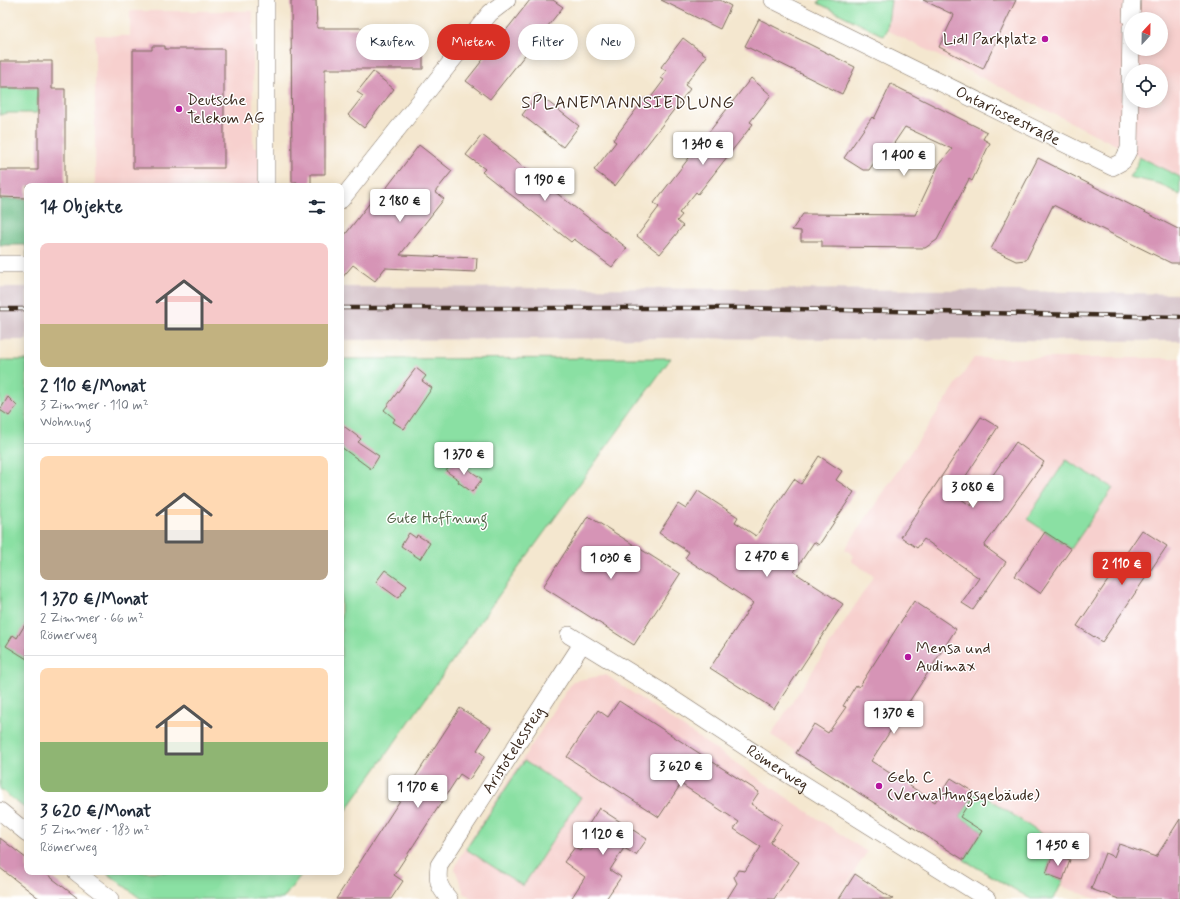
<!DOCTYPE html>
<html lang="de">
<meta charset="utf-8">
<style>
:root{--surface:#fff;--page:#f2f2f3;--text:#1f2937;--muted:#747a83;--line:#e0e1e3;--accent:#d93025}
body{margin:0;font-family:Mynerve,sans-serif;background:var(--page);color:var(--text);height:100vh;display:flex;flex-direction:column;font-size:15px;white-space:nowrap}
*{box-sizing:border-box;margin:0}
p{font-size:13px;color:var(--muted)}
.icon{flex:none;width:22px;height:22px;fill:none;stroke:currentColor;stroke-width:2;stroke-linecap:round;stroke-linejoin:round}
.map{position:relative;flex:1;overflow:hidden}
.drawer{position:absolute;left:24px;top:183px;width:320px;height:692px;display:flex;flex-direction:column;background:var(--surface);border-radius:8px;box-shadow:0 2px 10px #0003}
.drawer>*{flex:none}
.banner{position:absolute;left:356px;top:24px;width:380px;height:36px;display:flex;gap:8px}
.needle{width:26px;rotate:22deg}
.tools{position:absolute;left:1124px;top:12px;display:grid;gap:8px}
.tools a{display:grid;place-items:center;width:44px;height:44px;border-radius:50%;background:var(--surface);box-shadow:0 2px 10px #0003;font-size:20px}
.price{position:absolute;translate:-50% -34px;padding:0 9px;border-radius:4px;background:#fff;color:#222;font-size:13px;line-height:26px;filter:drop-shadow(0 1px 2px #0008)}
.price::after{content:'';position:absolute;left:50%;top:24px;width:12px;height:9px;margin-left:-6px;background:inherit;clip-path:polygon(0 0,100% 0,50% 100%)}
.price.selected{background:var(--accent);color:#fff}
ul{padding:0;list-style:none}
li{display:grid;align-content:center;gap:8px;height:212px;padding:0 16px}
li+li{border-top:1px solid var(--line)}
li span{display:grid;place-items:center;height:124px;border-radius:8px;color:#555}
li>.icon{margin-inline-start:auto}
span .icon{width:72px;height:72px;fill:#fffc;stroke-width:1}
li b{font-size:17px}
h2{display:flex;justify-content:space-between;align-items:center;height:48px;padding:0 16px;font-size:17px}
.tag{padding:0 14px;border-radius:18px;background:var(--surface);box-shadow:0 2px 10px #0003;font-size:14px;line-height:36px}
.tag.selected{background:var(--accent);color:#fff}
.map>svg:first-child{display:block}
.built{fill:#f7d0ce;fill-rule:evenodd}
.industrial{fill:#d2bec4}
.green{fill:#8ae0a3;stroke:#628560}
.forest{fill:#6fbe89;stroke:#557454}
.building{fill:#d694b6}
.lines{fill:none;stroke-linecap:round;stroke-linejoin:round}
.minor-casing{stroke:#7c6c5c;stroke-width:18}
.minor{stroke:#fff;stroke-width:17}
.rail-casing{stroke:#3b2a1e;stroke-width:4.5}
.rail{stroke:#fff;stroke-width:3;stroke-dasharray:9;stroke-linecap:butt}
.poi-dot{fill:#b5179e;stroke:#fff;stroke-width:1.5}
.labels{text-anchor:middle;dominant-baseline:central;stroke-width:3;stroke-linejoin:round;paint-order:stroke}
.poi-label{font-size:16px;fill:#3b2a1e;stroke:#fff;text-anchor:start}
.street-label{font-size:16px;fill:#3b2a1e;stroke:#fff}
.park-label{font-size:16px;fill:#536146;stroke:#fff}
.neighbourhood-label{font-size:17px;letter-spacing:1px;fill:#3b2a1e;stroke:#fff}
</style>
<div class="map">
<svg width="1180" height="899" viewBox="0 0 1180 899">
<rect width="100%" height="100%" fill="#fff"/>
<filter id="ink" filterUnits="userSpaceOnUse"><feTurbulence type="fractalNoise" baseFrequency=".025" numOctaves="2"/><feDisplacementMap in="SourceGraphic" scale="8" xChannelSelector="R" yChannelSelector="G"/><feConvolveMatrix kernelMatrix="1 2 1 2 8 2 1 2 1" color-interpolation-filters="sRGB"/></filter>
<filter id="wash" filterUnits="userSpaceOnUse"><feTurbulence type="fractalNoise" baseFrequency=".012" numOctaves="4" result="noise"/><feDisplacementMap in="SourceGraphic" scale="16" xChannelSelector="R" yChannelSelector="G"/><feGaussianBlur stdDeviation="0.9" result="paint"/><feColorMatrix in="noise" values="0 0 0 0 0 0 0 0 0 0 0 0 0 0 0 0 0 1.4 0 .05"/><feComposite in="paint" operator="in"/></filter>
<g filter="url(#wash)">
<rect width="100%" height="100%" fill="#f4e7cf"/>
<path class="built" d="M891,0H1180V177L887,30ZM1131,19H1161V49H1131ZM1131,71H1161V101H1131Z
M130,11H253V147H260V186H95V35L130,36Z
M974,358H1180V899H1096L1061,886L1054,899H1031L771,735L874,576L851,561L854,556L845,549Z
M606,675L867,852L837,899H473L464,893L455,869L460,856L573,681Z"/>
<path class="industrial" d="M0,287H27V340H0Z
M341,287L965,290L1180,294V341L664,338L341,340Z"/>
<path class="green" d="M820,0H891L887,30L884,36L818,3Z
M0,88H38L37,113H6L0,115Z
M1139,157L1180,177V195L1160,184L1129,177L1136,167Z
M671,358L509,581L341,818V359Z
M0,360H27V810L0,789Z
M1066,460L1113,488L1071,549L1027,519Z
M524,761L581,797L523,886L466,849Z
M975,793L982,794L1062,848L1070,860L1053,854L1046,874L1063,880L1054,899H1031L964,860L982,831L960,817Z
M106,872H303L283,899H141Z"/>
<path class="forest" d="M0,199H27V258L26,245H0Z"/>
<g id="blocks">
<path class="building" d="M291,0H316L317,28H423V69H325V174H311V186H297V182H292Z
M530,0H553L563,7L490,99L466,81Z
M661,0H720L731,6L720,29Z
M923,0H1016L983,69L939,47L954,15Z
M759,19L855,67L842,94L745,46Z
M683,38L707,56L685,85L690,89L615,186L594,170L616,142L613,140L628,120L645,98L649,100L664,80L661,78L666,71L661,67Z
M152,46H165V49H224V168H133V50H152Z
M0,61H52V89H65V186H27L26,198L0,197V170H38V88H0Z
M373,72L394,89L364,128L348,115L363,96L357,92Z
M751,78L771,95L750,122L753,124L698,194L696,192L679,213L682,215L677,221L683,226L660,254L637,236L659,207L654,203Z
M891,84L987,132L983,139L990,143L972,181L969,179L937,240L925,248L822,247V241H801V231L792,230L803,214L915,215L939,164L952,149L905,127L884,158L883,157L879,162L876,160L869,170H863L844,158L872,117L874,119Z
M538,94L579,126L563,147L522,115Z
M482,135L627,248L612,267L574,239L571,242L482,172L485,169L466,155Z
M419,145L452,171L435,192L444,199L400,255L477,258L476,272L385,268L375,281L353,265L341,279V240L372,200L375,203Z
M1038,158L1180,230V263H1171L1053,205L1026,260L1016,261L991,249Z
M416,368L426,376L422,381L432,388L404,429L393,422L395,419L384,410Z
M8,397L17,406L9,416L0,410Z
M981,417L998,427L954,494L971,506L1016,442L1044,462L984,546L1006,562L973,610L962,603L979,578L924,539L917,548L901,537Z
M341,424L361,439L358,442L379,456L371,469L341,447Z
M819,456L842,471L836,480L854,492L819,545L814,542L794,572L843,604L774,709L710,668L753,603L685,558L689,552L659,533L678,504L686,509L698,491L738,517L735,522L756,536L794,479L801,484Z
M455,460L482,479L472,492L458,482L459,480L446,471Z
M588,516L680,574L634,645L543,587Z
M1142,530L1167,546L1102,642L1077,626Z
M1045,532L1071,549L1040,593L1015,576Z
M409,533L416,538L417,535L430,543L420,559L401,546Z
M385,570L407,586L398,598L376,582Z
M914,601L956,629L871,761L935,802L951,778L975,793L960,817L982,831L964,860L796,753L814,724L828,733L846,707L843,706L856,685L859,687Z
M27,621V659L6,646L13,635L17,638Z
M619,701L759,792L751,804L782,824L770,843L799,862L774,899H727L737,883L734,877L738,870L745,871L761,847L734,829L739,822L681,784L659,817L567,757L598,710L608,717Z
M460,708L491,728L477,750L485,756L469,780L460,774L394,875L403,881L391,899H336Z
M599,808L647,839L636,855L624,848L610,870L621,877L606,899H571L585,877L564,862L575,847L581,851L595,829L589,824Z
M1180,819V899H1119L1091,889L1105,853L1114,857L1119,844L1156,857Z
M0,838L27,859V872H44L79,899H40L0,868Z
M1053,854L1070,860L1063,880L1046,874Z
M855,874L893,899H839Z"/>
</g>
</g>
<g filter="url(#ink)">
<use href="#blocks" fill-opacity="0" stroke="#7c6c5c" stroke-width="1"/>
<g class="lines">
<g class="minor-casing">
<g id="minor">
<path d="M266,0V186"/>
<path id="s1" d="M773,0L1112,167L1123,161L1129,149L1131,28"/>
<path d="M1131,19L1132,0"/>
<path d="M341,200L490,13L507,0"/>
<path d="M0,264H27"/>
<path id="s2" d="M569,635L662,692L770,763L987,899"/>
<path d="M0,811L27,833"/>
<path d="M76,872L110,899"/>
<path id="s3" d="M449,899C438,886 437,881 439,865L582,644"/>
</g>
</g>
<use href="#minor" class="minor"/>
<g class="rail-casing">
<path id="rail" d="M341,308H742L1180,317
M0,309H27"/>
</g>
<use href="#rail" class="rail"/>
</g>
</g>
<g class="poi-dot">
<circle cx="1045" cy="39" r="4"/>
<circle cx="179" cy="109" r="4"/>
<circle cx="908" cy="657" r="4"/>
<circle cx="879" cy="786" r="4"/>
</g>
<g class="labels">
<g class="poi-label">
<text x="1037" y="39" text-anchor="end">Lidl Parkplatz</text>
<text x="187" y="100">Deutsche<tspan x="187" dy="18">Telekom AG</tspan></text>
<text x="916" y="648">Mensa und<tspan x="916" dy="18">Audimax</tspan></text>
<text x="887" y="777">Geb. C<tspan x="887" dy="18">(Verwaltungsgebäude)</tspan></text>
</g>
<g class="street-label">
<text stroke="none"><textPath href="#s1" startOffset="262">Ontarioseestraße</textPath></text>
<text stroke="none"><textPath href="#s3" startOffset="174">Aristotelessteig</textPath></text>
<text stroke="none"><textPath href="#s2" startOffset="247">Römerweg</textPath></text>
</g>
<g class="park-label">
<text x="437" y="518">Gute Hoffnung</text>
</g>
<g class="neighbourhood-label">
<text x="628" y="103">SPLANEMANNSIEDLUNG</text>
</g>
</g>
</svg>
<div class="tools">
<a><svg class="needle" viewBox="-14 -14 28 28"><path d="M0-13l5 13h-10z" fill="#e53935"/><path d="M0 13l5-13h-10z" fill="#747a83"/></svg></a>
<a><svg class="icon" aria-label="locate" viewBox="0 0 24 24"><circle cx="12" cy="12" r="6"/><path d="M12 2v4M12 18v4M2 12h4M18 12h4"/></svg></a>
</div>
<b class="price" style="left:703px;top:166px">1 340 €</b>
<b class="price" style="left:904px;top:177px">1 400 €</b>
<b class="price" style="left:545px;top:202px">1 190 €</b>
<b class="price" style="left:400px;top:223px">2 180 €</b>
<b class="price" style="left:464px;top:476px">1 370 €</b>
<b class="price" style="left:973px;top:509px">3 080 €</b>
<b class="price" style="left:767px;top:578px">2 470 €</b>
<b class="price" style="left:611px;top:580px">1 030 €</b>
<b class="price selected" style="left:1122px;top:586px">2 110 €</b>
<b class="price" style="left:894px;top:735px">1 370 €</b>
<b class="price" style="left:681px;top:788px">3 620 €</b>
<b class="price" style="left:418px;top:809px">1 170 €</b>
<b class="price" style="left:603px;top:856px">1 120 €</b>
<b class="price" style="left:1058px;top:867px">1 450 €</b>
<div class="banner">
<a class="tag">Kaufen</a>
<a class="tag selected">Mieten</a>
<a class="tag">Filter</a>
<a class="tag">Neu</a>
</div>
<section class="drawer">
<h2>14 Objekte<svg class="icon" aria-label="filters" viewBox="0 0 24 24"><path d="M4 7h16M4 17h16"/><circle cx="9" cy="7" r="2"/><circle cx="15" cy="17" r="2"/></svg></h2>
<ul>
<li><span style="background:linear-gradient(#f6c9c9 65%,#c2b280 0)"><svg class="icon" aria-label="home" viewBox="0 0 24 24"><path d="M3 11l9-7 9 7M6 9v11h12V9"/></svg></span><div><b>2 110 €/Monat</b><p>3 Zimmer · 110 m²</p><p>Wohnung</p></div></li>
<li><span style="background:linear-gradient(#ffd9b3 60%,#b9a48a 0)"><svg class="icon" aria-label="home" viewBox="0 0 24 24"><path d="M3 11l9-7 9 7M6 9v11h12V9"/></svg></span><div><b>1 370 €/Monat</b><p>2 Zimmer · 66 m²</p><p>Römerweg</p></div></li>
<li><span style="background:linear-gradient(#ffd9b3 60%,#8fb573 0)"><svg class="icon" aria-label="home" viewBox="0 0 24 24"><path d="M3 11l9-7 9 7M6 9v11h12V9"/></svg></span><div><b>3 620 €/Monat</b><p>5 Zimmer · 183 m²</p><p>Römerweg</p></div></li>
</ul>
</section>
</div>
